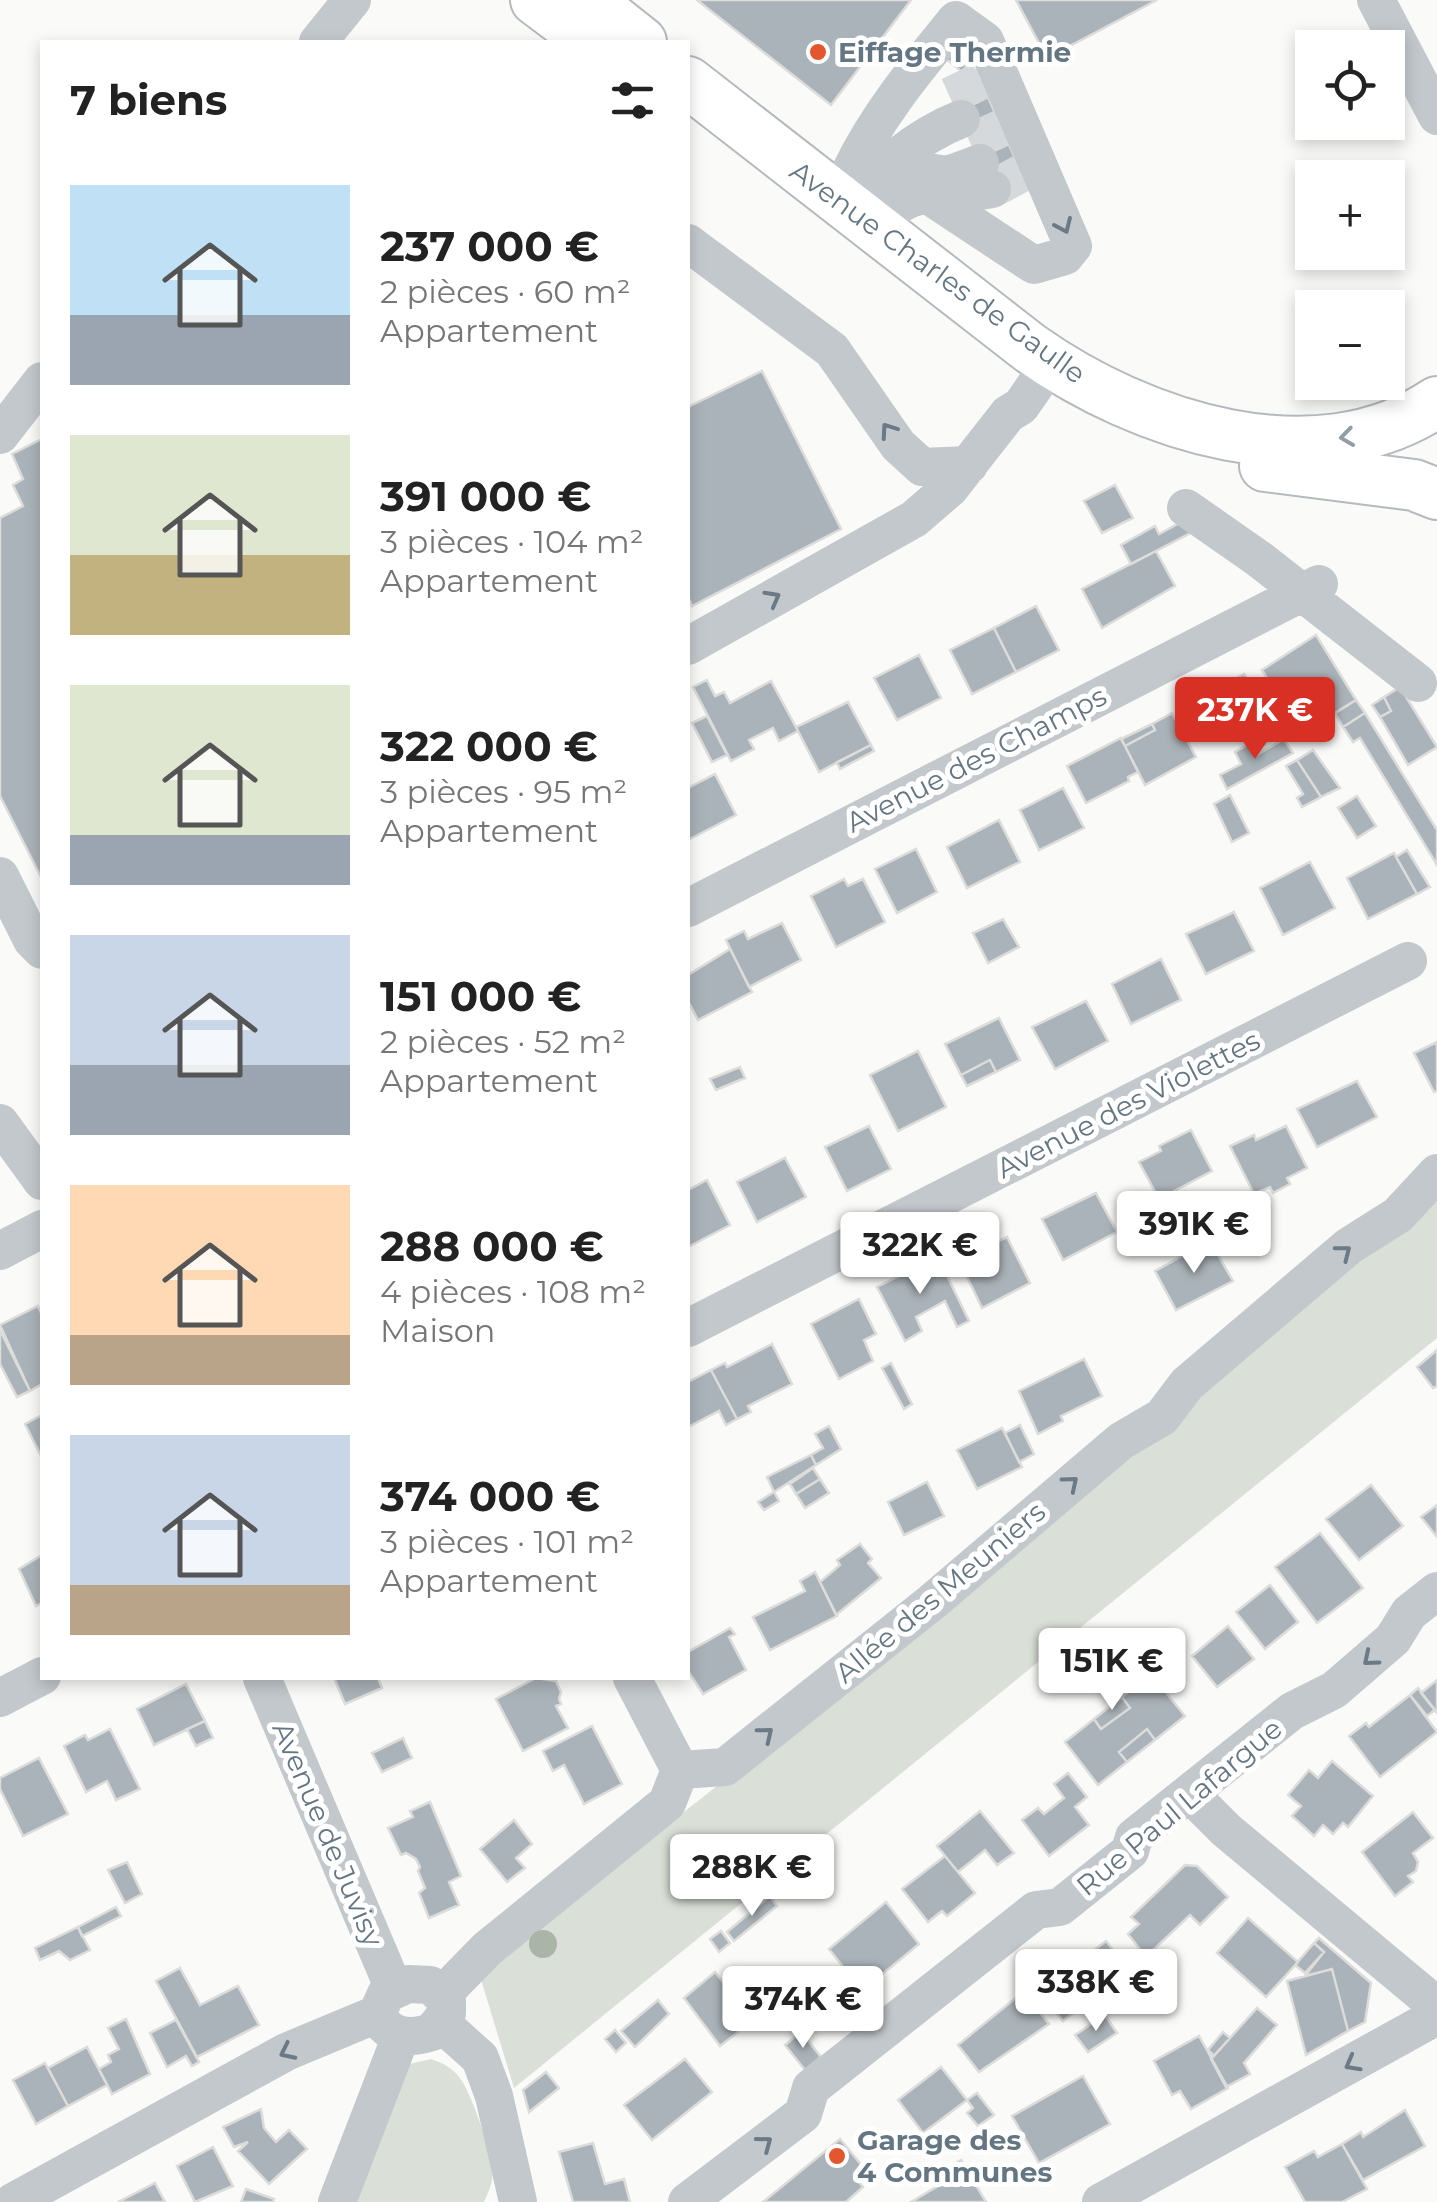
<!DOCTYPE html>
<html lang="fr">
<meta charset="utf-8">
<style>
:root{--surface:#fff;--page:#f6f6f6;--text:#222;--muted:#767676;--accent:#d93025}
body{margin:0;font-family:Montserrat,sans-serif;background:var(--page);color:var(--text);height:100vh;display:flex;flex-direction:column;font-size:38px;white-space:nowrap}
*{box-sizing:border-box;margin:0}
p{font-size:32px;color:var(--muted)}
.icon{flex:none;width:55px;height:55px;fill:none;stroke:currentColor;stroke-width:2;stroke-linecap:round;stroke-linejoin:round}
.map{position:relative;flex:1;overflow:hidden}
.sheet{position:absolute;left:40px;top:40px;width:650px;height:1640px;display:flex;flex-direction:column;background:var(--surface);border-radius:0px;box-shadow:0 5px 15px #0003}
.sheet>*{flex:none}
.fabs{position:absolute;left:1295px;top:30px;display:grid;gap:20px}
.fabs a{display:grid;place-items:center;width:110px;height:110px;border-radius:0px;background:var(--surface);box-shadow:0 5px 15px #0003;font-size:50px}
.price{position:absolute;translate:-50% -85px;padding:0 22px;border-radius:10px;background:#fff;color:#222;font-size:32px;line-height:65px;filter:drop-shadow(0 2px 5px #0008)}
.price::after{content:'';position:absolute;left:50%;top:60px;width:30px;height:22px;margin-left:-15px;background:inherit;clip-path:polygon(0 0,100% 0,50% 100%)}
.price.selected{background:var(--accent);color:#fff}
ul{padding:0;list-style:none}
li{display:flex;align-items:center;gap:30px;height:250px;padding:0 30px}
li span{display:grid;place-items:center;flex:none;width:280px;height:200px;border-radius:0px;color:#555}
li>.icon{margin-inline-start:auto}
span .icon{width:120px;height:120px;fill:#fffc;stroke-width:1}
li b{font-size:42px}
h2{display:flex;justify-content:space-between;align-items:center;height:120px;padding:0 30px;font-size:42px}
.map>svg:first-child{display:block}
.green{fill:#dadfd7}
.building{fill:#aab3b9;stroke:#dcdcda;stroke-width:2.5}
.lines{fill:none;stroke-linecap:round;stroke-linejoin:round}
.minor-tunnel{stroke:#d5d9db;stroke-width:38;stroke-dasharray:38 19;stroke-linecap:butt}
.major-casing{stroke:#b5babe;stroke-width:54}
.minor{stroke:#c3c8cc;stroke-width:38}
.major{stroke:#fff;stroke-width:50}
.tree{fill:#aab4a7}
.oneway{stroke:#6a7a87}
.oneway2{stroke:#939fa8}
.poi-dot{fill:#e4572e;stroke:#fff;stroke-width:4}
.labels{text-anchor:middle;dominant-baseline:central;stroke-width:10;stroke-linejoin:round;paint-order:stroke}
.poi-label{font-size:28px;font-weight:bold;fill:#657683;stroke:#fff;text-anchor:start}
.street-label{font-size:28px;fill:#657683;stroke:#fff}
</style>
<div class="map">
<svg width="1437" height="2202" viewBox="0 0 1437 2202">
<rect width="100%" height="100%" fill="#fafaf8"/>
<path class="green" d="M1437,1193V1338L514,2088L479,1973L717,1786Z
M431,2059C444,2063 455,2070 462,2081C473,2099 495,2159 492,2180C491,2187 487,2195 484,2202H350L406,2065Z"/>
<path class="building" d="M697,0H911L831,105Z
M1016,0H1157L1047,58Z
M954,45L972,59L962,72L945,58Z
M976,70L1026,183L995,197L945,83Z
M762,371L841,529L692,606L688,597V407Z
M42,439V879L0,796V518L23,506L13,485L23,479L12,454Z
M1115,485L1133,518L1102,533L1084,501Z
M1185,520L1198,529L1131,564L1121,545L1155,526L1159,534Z
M1156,551L1175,586L1102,628L1082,589Z
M1036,606L1059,650L1016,672L994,628Z
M994,628L1016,672L972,694L950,650Z
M1316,635L1356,700L1335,713L1314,681L1282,701L1262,670Z
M919,655L941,698L897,720L874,678Z
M1244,674L1267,710L1252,720L1229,683Z
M707,680L715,696L724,692L730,703L771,681L798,731L779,741L773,728L749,740L754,749L731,761L693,687Z
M1400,687L1437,747L1408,765L1380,717L1391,711L1384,697Z
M1384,697L1391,711L1380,717L1372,705Z
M1356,700L1365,713L1343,727L1335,713Z
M848,702L871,745L819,772L796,727Z
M1172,713L1196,757L1145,785L1125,746L1155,730L1152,724Z
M1365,713L1437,830V865L1360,738L1353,742L1343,727Z
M707,716L727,755L712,762L692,723Z
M1152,724L1155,730L1125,746L1121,739Z
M1121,738L1138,772L1128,777L1129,781L1086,803L1067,766Z
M1284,739L1293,753L1227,789L1220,775L1241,764L1235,752L1249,744L1255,756Z
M871,745L874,751L840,769L837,762Z
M1313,750L1340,788L1321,797L1297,760Z
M1297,760L1321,797L1302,807L1297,798L1303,794L1286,766Z
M715,774L736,815L688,840V788Z
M1063,788L1084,828L1039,850L1020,810Z
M1230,795L1249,833L1232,842L1214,804Z
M1357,796L1376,826L1357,838L1338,808Z
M999,820L1020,862L967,888L947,847Z
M916,849L937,892L897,913L875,869Z
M1407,850L1430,887L1417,894L1396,857Z
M1394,853L1417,894L1368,919L1347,878Z
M1310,862L1335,908L1283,935L1260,888Z
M844,879L848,886L863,879L885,922L836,947L811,896Z
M1234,912L1254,951L1206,974L1186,934Z
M1003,919L1019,947L988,963L973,933Z
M782,923L801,960L749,987L726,940L744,931L748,939Z
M730,949L752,992L698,1020L688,1001V975Z
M1161,959L1181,1000L1131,1024L1112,984Z
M1086,1001L1108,1041L1055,1069L1032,1027Z
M999,1018L1020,1060L996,1072L990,1060L961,1075L945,1044Z
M1437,1042V1091L1434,1092L1414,1053Z
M918,1051L946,1107L898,1131L870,1075Z
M990,1060L996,1072L967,1086L961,1075Z
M740,1067L745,1078L716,1090L710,1079Z
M1357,1081L1377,1117L1317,1147L1297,1109Z
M869,1126L891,1169L847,1191L825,1147Z
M1286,1126L1307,1168L1287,1178L1290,1184L1273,1193L1270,1187L1254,1194L1230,1146L1254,1135L1256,1140Z
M1191,1130L1212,1171L1159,1199L1139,1162L1161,1151L1159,1146Z
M785,1158L806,1197L757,1222L737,1182Z
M707,1180L730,1225L688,1247V1190Z
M1096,1193L1117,1232L1063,1260L1042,1219Z
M1007,1237L1030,1283L982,1308L959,1260Z
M1210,1241L1233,1281L1176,1310L1155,1271Z
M938,1257L969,1321L957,1327L945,1301L916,1317L922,1331L905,1341L877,1287Z
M859,1299L876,1334L864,1340L873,1361L839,1379L811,1324Z
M38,1306L42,1315V1384L30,1391L0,1325Z
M0,1330L30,1391L17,1397L0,1364Z
M772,1344L792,1384L748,1406L751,1412L737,1419L711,1370L725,1363L727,1367Z
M1437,1350V1386L1433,1388L1417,1367Z
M1084,1359L1102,1396L1061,1416L1063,1421L1038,1434L1019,1391Z
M891,1363L912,1404L904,1409L882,1368Z
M711,1370L737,1419L726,1425L719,1411L688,1427V1382Z
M42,1415V1458L25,1424Z
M1020,1425L1034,1454L1019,1462L1005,1433Z
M829,1426L841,1449L816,1465L811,1455L823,1448L815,1434Z
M1002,1428L1022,1467L977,1489L957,1450Z
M811,1455L816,1465L774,1492L767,1477Z
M813,1468L820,1479L796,1494L790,1484Z
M820,1479L829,1493L805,1508L796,1494Z
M927,1482L944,1516L904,1535L888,1502Z
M1371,1485L1403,1526L1359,1560L1326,1519Z
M774,1492L779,1501L764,1510L758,1502Z
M1437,1505V1537L1421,1517Z
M1320,1533L1363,1588L1317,1623L1275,1567Z
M860,1544L872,1559L868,1563L881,1578L836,1615L820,1582L840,1565L837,1560Z
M42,1555V1603L36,1606L19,1569Z
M815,1572L837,1616L770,1650L753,1617L805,1591L800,1581Z
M1270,1585L1298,1622L1265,1649L1236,1612Z
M1228,1626L1254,1659L1217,1687L1192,1656Z
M730,1628L735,1634L729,1637L746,1670L703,1694L688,1671V1652Z
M1151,1674L1185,1716L1155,1740L1147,1729L1119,1752L1127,1762L1098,1785L1065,1742L1094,1719L1101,1729L1130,1708L1122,1697Z
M334,1678H378L382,1688L345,1704Z
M536,1678L556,1681L561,1692L559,1699L561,1704L556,1706L568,1728L523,1751L496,1699Z
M1437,1680V1713L1421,1693Z
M186,1684L205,1721L154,1745L137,1709Z
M1418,1688L1435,1710L1427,1716L1410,1695Z
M1410,1695L1437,1732L1380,1777L1349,1736L1366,1723L1369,1727Z
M1122,1697L1130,1708L1101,1729L1094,1719Z
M205,1721L213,1738L196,1746L187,1729Z
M592,1726L622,1784L584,1804L564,1765L553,1771L543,1751Z
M110,1729L140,1789L116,1800L107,1781L86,1792L64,1746L85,1735L88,1740Z
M1147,1729L1155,1740L1127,1762L1119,1752Z
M403,1738L412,1758L382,1772L372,1753Z
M39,1758L68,1814L23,1836L0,1789V1778Z
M1332,1761L1373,1796L1348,1827L1343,1823L1333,1834L1323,1825L1314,1836L1292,1816L1301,1806L1288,1795L1309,1770L1318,1778Z
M1068,1773L1087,1797L1075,1807L1089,1825L1049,1856L1022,1820L1038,1808L1044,1814L1064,1798L1054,1784Z
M430,1802L461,1876L449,1882L459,1905L429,1918L419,1893L425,1888L418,1871L420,1867L416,1859L406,1853L401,1855L388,1828L413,1817L410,1811Z
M980,1811L1014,1853L997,1865L985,1850L958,1872L937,1846Z
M1413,1812L1433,1838L1413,1853L1418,1862L1416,1871L1408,1876L1413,1882L1395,1896L1362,1852Z
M514,1820L532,1844L516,1858L525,1868L507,1882L480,1849Z
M945,1856L975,1893L947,1916L942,1911L928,1922L902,1889Z
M127,1862L142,1894L125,1903L108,1870Z
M1185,1865L1197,1866L1228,1897L1200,1925L1190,1915L1146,1957L1128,1934L1139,1924L1131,1917Z
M770,1896L777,1906L734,1941L727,1932Z
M886,1902L919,1944L862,1991L829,1949Z
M116,1907L121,1916L82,1936L78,1927Z
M1248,1918L1298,1962L1266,1997L1217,1953Z
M78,1927L90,1950L70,1960L59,1951L40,1960L35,1948Z
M721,1931L730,1943L719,1952L710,1939Z
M1319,1938L1371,1983L1365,2022L1348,2031L1332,1969L1305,1976L1324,1952L1314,1943Z
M1106,1941L1129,1970L1063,2021L1040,1993Z
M1314,1943L1324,1952L1305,1973L1295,1965Z
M180,1968L200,2005L238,1986L259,2025L197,2057L156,1981Z
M1332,1969L1348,2031L1306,2055L1287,1981Z
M715,1972L744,2008L730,2020L738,2032L720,2046L684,1998Z
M1023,1992L1049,2024L979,2072L958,2045Z
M658,2000L669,2014L635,2047L621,2031Z
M1257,2008L1277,2025L1244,2063L1250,2074L1226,2087L1211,2059Z
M1105,2015L1117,2033L1088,2052L1075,2035Z
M126,2019L150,2074L112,2094L99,2069L111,2062L108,2055L119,2049L108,2028Z
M176,2020L199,2062L192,2066L186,2056L167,2067L150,2033Z
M615,2030L626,2043L616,2052L605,2039Z
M801,2032L821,2057L805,2070L785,2045Z
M1223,2032L1230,2038L1214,2056L1208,2050Z
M1199,2036L1228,2088L1191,2109L1180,2091L1172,2095L1154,2061Z
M87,2047L107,2085L68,2106L48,2068Z
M685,2059L712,2092L652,2140L624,2105Z
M45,2063L68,2106L36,2124L13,2080Z
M941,2067L967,2100L923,2133L898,2100Z
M546,2072L559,2088L529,2112L523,2090Z
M1083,2076L1110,2124L1039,2163L1012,2116Z
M977,2093L994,2115L978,2126L967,2113L973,2108L967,2100Z
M261,2109L264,2128L276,2142L289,2130L307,2149L269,2184L238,2151L248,2142L234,2147L223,2127Z
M1405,2110L1425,2146L1363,2180L1342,2144L1361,2132L1363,2137Z
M840,2139L868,2173L858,2181L863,2187L846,2202H763Z
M593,2143L605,2184L624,2179L630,2202H573L559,2152Z
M1342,2144L1367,2189L1342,2202H1305L1285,2167L1314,2151L1318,2157Z
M213,2147L233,2186L195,2202L177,2166Z
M961,2160L986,2202H911L948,2180L943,2171Z
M155,2183L165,2202H118Z
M246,2189L274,2199L273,2202H241Z"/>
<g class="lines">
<path class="minor-tunnel" d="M950,96L981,81
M971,142L1002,128
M992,189L1022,173"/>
<g class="major-casing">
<path id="major" d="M536,0L592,42
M588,0L641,42
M688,82L1030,348C1140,426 1315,484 1437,402
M1265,466L1414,485L1437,494"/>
</g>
<path class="minor" d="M1376,0L1437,116
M318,42L352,0
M893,167L948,175L980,163
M948,175L969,193L992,189
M858,196L851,170C878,114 917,68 956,20L985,41L1073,246L1065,256L1034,265L928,195C901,197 892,210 877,230
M849,209C876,170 916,137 961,119
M688,243L832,350L898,445L922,467L969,465
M0,435L42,381
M1186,508L1259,559L1418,683
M688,646L914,519L950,488L1008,414L1021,406L1039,380
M0,876L32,940L42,950
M688,908L1319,584
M0,1123L42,1181
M0,1251L42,1229
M688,1328L1408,961
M262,1678L394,1989
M632,1678L680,1770
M0,1698L42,1676
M680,1770L725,1767L932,1602L1121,1441L1162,1417L1187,1384L1349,1246L1398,1215L1437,1173
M1189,1793L1226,1830L1437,2006
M408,1984L430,1985L447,2000V2013L432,2032C408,2040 388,2037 377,2014L386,1994Z
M443,1994L487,1949L667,1803L680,1770
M441,2023L480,2058L494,2096L518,2202
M13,2202L286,2052L377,2014
M337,2202L401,2036
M687,2202L803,2114L811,2088L1036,1910L1060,1907L1130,1851L1134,1837L1292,1711L1334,1690L1393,1639L1409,1613L1437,1591
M1101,2202L1437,2016"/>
<use href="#major" class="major"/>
</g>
<circle class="tree" cx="543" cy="1944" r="14"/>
<defs><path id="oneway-chevron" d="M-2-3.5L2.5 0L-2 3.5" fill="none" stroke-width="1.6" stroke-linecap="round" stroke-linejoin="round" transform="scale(2.5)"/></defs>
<g class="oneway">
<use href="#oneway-chevron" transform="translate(1064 226) rotate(66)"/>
<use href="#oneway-chevron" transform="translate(888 430) rotate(-125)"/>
<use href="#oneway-chevron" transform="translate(773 598) rotate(-29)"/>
<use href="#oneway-chevron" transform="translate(1344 1252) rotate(-38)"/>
<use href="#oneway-chevron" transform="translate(1071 1483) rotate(-40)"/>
<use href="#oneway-chevron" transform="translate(1370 1659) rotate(140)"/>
<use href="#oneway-chevron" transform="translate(766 1734) rotate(-39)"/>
<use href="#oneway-chevron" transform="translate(287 2052) rotate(154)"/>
<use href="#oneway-chevron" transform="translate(1352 2064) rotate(151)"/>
<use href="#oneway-chevron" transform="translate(765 2143) rotate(-37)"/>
</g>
<use class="oneway2" href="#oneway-chevron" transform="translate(1347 437) rotate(172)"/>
<g class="poi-dot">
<circle cx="818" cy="52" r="10"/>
<circle cx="837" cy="2156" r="10"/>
</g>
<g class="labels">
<g class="poi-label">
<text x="838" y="52">Eiffage Thermie</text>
<text x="857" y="2140">Garage des<tspan x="857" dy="32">4 Communes</tspan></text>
</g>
<g class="street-label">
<text transform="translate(938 272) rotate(36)">Avenue Charles de Gaulle</text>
<text transform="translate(976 759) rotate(-27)">Avenue des Champs</text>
<text transform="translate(1128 1104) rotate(-27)">Avenue des Violettes</text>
<text transform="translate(940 1592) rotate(-40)">Allée des Meuniers</text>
<text transform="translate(1179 1807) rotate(-40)">Rue Paul Lafargue</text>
<text transform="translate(328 1834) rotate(67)">Avenue de Juvisy</text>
</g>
</g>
</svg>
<div class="fabs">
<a><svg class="icon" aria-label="locate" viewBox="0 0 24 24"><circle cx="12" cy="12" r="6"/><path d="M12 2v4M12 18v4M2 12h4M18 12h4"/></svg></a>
<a>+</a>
<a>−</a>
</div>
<b class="price selected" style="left:1255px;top:762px">237K €</b>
<b class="price" style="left:1194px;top:1276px">391K €</b>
<b class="price" style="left:920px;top:1297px">322K €</b>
<b class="price" style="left:1112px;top:1713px">151K €</b>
<b class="price" style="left:752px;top:1919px">288K €</b>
<b class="price" style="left:1096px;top:2034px">338K €</b>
<b class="price" style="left:803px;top:2051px">374K €</b>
<section class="sheet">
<h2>7 biens<svg class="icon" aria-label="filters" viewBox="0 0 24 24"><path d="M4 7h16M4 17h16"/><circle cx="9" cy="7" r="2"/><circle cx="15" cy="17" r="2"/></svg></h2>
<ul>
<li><span style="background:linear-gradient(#bfe0f5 65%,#9aa5b1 0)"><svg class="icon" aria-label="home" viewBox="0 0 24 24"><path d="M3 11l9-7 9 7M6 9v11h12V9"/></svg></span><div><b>237 000 €</b><p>2 pièces · 60 m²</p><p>Appartement</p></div></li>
<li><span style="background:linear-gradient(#dfe7d0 60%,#c2b280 0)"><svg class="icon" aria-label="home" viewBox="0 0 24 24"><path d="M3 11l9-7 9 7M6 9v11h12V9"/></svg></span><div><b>391 000 €</b><p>3 pièces · 104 m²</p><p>Appartement</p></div></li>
<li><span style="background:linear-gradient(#dfe7d0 75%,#9aa5b1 0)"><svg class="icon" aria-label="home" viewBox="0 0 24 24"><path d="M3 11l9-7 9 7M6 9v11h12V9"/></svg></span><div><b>322 000 €</b><p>3 pièces · 95 m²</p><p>Appartement</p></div></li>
<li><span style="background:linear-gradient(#c9d6e8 65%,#9aa5b1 0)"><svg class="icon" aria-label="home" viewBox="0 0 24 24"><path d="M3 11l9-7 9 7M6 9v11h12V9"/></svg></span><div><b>151 000 €</b><p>2 pièces · 52 m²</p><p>Appartement</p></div></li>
<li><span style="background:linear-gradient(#ffd9b3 75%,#b9a48a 0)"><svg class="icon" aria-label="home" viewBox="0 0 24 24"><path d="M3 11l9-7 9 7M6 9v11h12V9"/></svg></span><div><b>288 000 €</b><p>4 pièces · 108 m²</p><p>Maison</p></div></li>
<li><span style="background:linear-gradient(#c9d6e8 75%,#b9a48a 0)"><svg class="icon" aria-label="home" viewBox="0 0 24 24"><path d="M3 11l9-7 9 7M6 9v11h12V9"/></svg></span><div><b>374 000 €</b><p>3 pièces · 101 m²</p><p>Appartement</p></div></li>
</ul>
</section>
</div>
